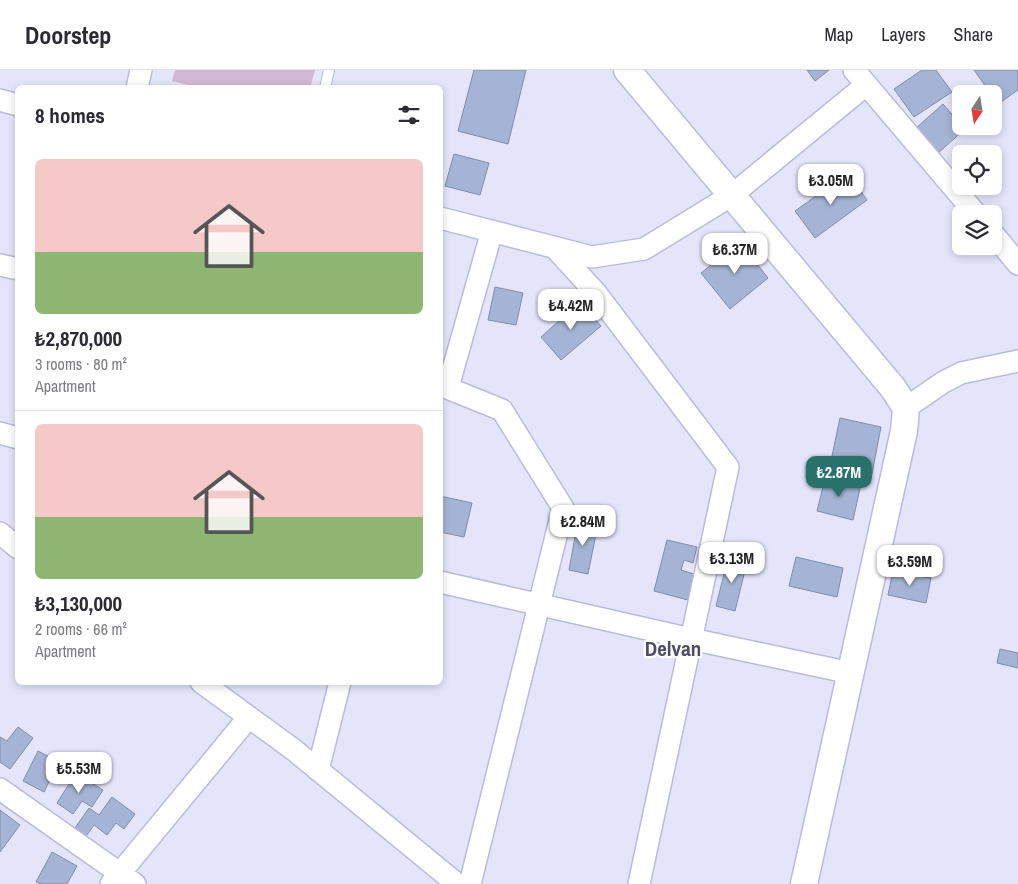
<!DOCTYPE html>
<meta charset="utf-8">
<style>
:root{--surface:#fff;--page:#f2f2f3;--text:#2b2b33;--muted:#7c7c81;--line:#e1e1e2;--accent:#29726c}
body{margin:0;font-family:"Archivo Narrow",sans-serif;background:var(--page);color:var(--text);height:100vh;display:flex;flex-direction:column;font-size:19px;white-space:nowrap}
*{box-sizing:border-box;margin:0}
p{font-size:16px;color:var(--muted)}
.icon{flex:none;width:28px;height:28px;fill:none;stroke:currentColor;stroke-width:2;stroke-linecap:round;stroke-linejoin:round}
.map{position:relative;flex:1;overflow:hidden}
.panel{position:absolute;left:15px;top:15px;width:428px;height:600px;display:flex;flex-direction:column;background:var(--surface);border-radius:8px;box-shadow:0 2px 8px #0003}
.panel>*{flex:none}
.needle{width:32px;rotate:192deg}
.fabs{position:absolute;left:952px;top:15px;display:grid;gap:10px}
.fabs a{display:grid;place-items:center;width:50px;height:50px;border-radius:8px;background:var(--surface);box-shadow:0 2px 8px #0003;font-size:25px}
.price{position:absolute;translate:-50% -42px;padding:0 11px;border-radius:10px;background:#fff;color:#222;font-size:16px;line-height:32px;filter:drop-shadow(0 1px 2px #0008)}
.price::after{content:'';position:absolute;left:50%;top:30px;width:15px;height:11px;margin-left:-8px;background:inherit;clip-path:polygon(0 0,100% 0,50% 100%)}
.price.selected{background:var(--accent);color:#fff}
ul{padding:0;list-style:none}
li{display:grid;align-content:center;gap:10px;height:265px;padding:0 20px}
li+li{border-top:1px solid var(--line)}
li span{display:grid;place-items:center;height:155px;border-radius:8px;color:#555}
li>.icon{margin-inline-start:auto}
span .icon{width:90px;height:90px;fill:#fffc;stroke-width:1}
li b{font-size:21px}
h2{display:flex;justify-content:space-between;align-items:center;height:60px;padding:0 20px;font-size:21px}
header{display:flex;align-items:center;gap:30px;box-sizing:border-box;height:70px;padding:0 25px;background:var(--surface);border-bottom:1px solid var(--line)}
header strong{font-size:24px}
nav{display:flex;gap:28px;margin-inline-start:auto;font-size:18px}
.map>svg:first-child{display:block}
.green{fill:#d3b7d7}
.building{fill:#a5b4d4;stroke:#7f8eac}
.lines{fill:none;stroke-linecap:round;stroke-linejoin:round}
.service-casing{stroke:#babbdd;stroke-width:12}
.minor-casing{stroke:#babbdd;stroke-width:24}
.tertiary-casing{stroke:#babbdd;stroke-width:29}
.service{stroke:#fff;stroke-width:10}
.minor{stroke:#fff;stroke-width:21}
.tertiary{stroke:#fff;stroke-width:26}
.labels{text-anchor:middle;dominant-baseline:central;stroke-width:4.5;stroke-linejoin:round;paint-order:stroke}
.district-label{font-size:21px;font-weight:bold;fill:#4d4d6a;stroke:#fff}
</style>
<header>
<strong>Doorstep</strong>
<nav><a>Map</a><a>Layers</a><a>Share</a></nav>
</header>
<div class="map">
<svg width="1018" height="814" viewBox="0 0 1018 814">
<rect width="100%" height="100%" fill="#e4e4fa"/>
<path class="green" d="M175,0H315L310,18L197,17L172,11Z"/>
<path class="building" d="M474,0H526L508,74L458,61Z
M807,0H829L815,11Z
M922,0H936L952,22L914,47L894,19Z
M974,0H1018V20L998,34L994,28V24H991Z
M943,34L965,59L937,84L915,59Z
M454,84L489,93L480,125L445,116Z
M848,103L867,130L815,168L795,141Z
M740,172L768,208L730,239L701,203Z
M495,217L523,223L516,255L488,250Z
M580,232L601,256L561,290L541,267Z
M840,348L881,357L871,409L829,400Z
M826,405L861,414L853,450L817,441Z
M440,426L472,433L464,467L440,462Z
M578,450L598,454L588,504L569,500Z
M667,470L697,477L693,493L684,490L681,500L694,504L688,530L654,521Z
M796,487L843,498L837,527L789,516Z
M728,488L747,492L735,541L716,536Z
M893,501L931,508L926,533L888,525Z
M1000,579L1018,583V598L997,593Z
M18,657L33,668L10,699L0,692V667L7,671Z
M38,681L59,692L44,722L23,711Z
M76,703L103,720L92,737L82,731L73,744L57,733Z
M112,727L135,744L124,759L116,753L107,765L94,755L86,766L75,758L89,738L99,745Z
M0,740L20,755L0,782Z
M52,782L77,796L67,814H41L36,812Z"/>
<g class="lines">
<g class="service-casing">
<path id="service" d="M325,18L329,0"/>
</g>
<g class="minor-casing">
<path id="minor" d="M854,0L976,144
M137,18L141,0
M0,30L18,35
M440,148L592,187L644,179L732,125L866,15
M994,165L1018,194
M555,178L596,223L728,397L639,814
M0,195L18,199
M440,315L502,340L563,438L470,814
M448,317L492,161
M906,338L942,313L961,303L1018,291
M0,363L18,368
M0,463L18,478
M440,512L691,569L851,603
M201,612L294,680L457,814
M318,700L340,612
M0,719L135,814
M111,814L249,647"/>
</g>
<g class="tertiary-casing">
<path id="tertiary" d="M627,0L893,318L906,338L904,361L804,814"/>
</g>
<use href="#service" class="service"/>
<use href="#minor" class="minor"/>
<use href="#tertiary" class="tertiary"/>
</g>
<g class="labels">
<g class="district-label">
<text x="673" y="578">Delvan</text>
</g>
</g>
</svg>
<div class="fabs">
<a><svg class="needle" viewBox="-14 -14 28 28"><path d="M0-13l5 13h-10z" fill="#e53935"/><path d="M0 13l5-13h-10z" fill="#7c7c81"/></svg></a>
<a><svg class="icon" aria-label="locate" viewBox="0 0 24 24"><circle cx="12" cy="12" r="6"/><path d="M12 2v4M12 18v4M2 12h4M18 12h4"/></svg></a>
<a><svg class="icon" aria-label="layers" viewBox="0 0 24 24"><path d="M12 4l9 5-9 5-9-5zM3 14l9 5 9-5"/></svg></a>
</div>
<b class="price" style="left:831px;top:136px">₺3.05M</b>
<b class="price" style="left:735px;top:205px">₺6.37M</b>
<b class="price" style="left:571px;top:261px">₺4.42M</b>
<b class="price selected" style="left:839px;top:428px">₺2.87M</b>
<b class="price" style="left:583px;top:477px">₺2.84M</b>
<b class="price" style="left:732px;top:514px">₺3.13M</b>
<b class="price" style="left:910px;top:517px">₺3.59M</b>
<b class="price" style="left:79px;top:724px">₺5.53M</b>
<section class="panel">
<h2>8 homes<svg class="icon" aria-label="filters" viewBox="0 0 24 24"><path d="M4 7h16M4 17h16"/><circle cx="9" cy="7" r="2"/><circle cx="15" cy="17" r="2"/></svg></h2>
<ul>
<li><span style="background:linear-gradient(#f6c9c9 60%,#8fb573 0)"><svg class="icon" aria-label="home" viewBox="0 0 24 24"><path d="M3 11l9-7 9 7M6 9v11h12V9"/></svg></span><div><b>₺2,870,000</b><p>3 rooms · 80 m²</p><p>Apartment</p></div></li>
<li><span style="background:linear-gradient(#f6c9c9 60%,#8fb573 0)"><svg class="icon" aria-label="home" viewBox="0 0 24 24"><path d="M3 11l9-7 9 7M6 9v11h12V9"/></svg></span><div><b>₺3,130,000</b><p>2 rooms · 66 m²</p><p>Apartment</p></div></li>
</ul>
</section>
</div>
